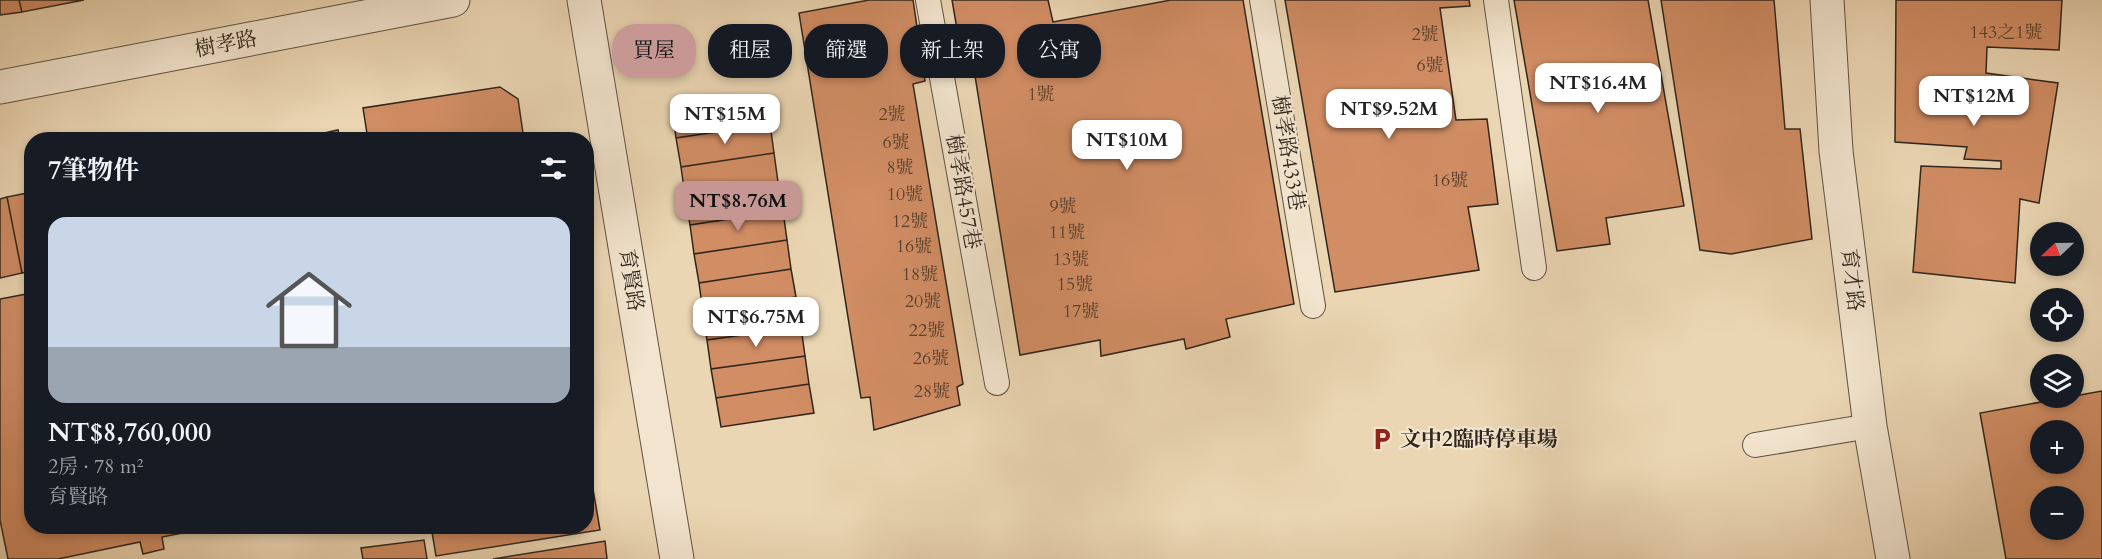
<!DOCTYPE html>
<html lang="zh-TW">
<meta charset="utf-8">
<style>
:root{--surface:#171b24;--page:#20242c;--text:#f1f3f6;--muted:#9ea1a6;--accent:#c59692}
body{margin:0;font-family:Cardo,"Noto Serif TC",serif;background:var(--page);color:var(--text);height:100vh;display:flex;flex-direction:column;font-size:22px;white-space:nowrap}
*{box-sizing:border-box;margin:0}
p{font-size:20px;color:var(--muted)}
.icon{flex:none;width:33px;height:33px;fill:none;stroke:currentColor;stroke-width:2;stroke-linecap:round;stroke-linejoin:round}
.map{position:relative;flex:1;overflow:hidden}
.side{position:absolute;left:24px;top:132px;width:570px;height:402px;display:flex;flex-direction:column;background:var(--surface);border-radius:24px;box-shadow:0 3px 9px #0003}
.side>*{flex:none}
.top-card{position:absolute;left:612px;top:24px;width:570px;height:54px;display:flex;gap:12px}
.needle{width:39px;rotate:248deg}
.tools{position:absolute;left:2030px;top:222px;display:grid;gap:12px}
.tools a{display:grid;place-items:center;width:54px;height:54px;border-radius:50%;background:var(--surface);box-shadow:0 3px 9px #0003;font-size:30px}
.price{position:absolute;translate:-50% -51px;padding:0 14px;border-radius:12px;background:#fff;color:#222;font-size:20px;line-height:39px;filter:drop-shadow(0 2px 3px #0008)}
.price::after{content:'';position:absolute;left:50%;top:36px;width:18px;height:14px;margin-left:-9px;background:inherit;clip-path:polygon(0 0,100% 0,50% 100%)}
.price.selected{background:var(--accent);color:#111}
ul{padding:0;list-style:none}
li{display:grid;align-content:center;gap:12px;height:318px;padding:0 24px}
li span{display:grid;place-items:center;height:186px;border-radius:18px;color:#555}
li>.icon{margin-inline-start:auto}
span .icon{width:108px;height:108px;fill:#fffc;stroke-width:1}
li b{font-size:26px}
h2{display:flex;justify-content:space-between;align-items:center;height:72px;padding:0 24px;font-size:26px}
.chip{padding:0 21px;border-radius:24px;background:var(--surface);box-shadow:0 3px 9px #0003;font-size:21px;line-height:54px}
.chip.selected{background:var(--accent);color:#111}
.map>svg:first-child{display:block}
.building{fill:#d18d64;stroke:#2f261d;stroke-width:1.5;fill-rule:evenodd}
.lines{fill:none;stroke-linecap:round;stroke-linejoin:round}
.service-casing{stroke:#5e5242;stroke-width:26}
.minor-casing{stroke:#5e5242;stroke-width:35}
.service{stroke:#f2e4ce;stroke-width:24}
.minor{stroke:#f2e4ce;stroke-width:33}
.labels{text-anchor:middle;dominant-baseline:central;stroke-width:4.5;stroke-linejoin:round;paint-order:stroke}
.number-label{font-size:18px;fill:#58402f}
.street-label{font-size:21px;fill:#2f261d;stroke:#f2e4ce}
.poi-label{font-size:21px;font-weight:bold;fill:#2f261d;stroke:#f2e4ce;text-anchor:start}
</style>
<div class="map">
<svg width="2102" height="559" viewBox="0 0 2102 559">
<rect width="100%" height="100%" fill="#ebd6b3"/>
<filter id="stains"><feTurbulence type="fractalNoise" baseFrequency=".00333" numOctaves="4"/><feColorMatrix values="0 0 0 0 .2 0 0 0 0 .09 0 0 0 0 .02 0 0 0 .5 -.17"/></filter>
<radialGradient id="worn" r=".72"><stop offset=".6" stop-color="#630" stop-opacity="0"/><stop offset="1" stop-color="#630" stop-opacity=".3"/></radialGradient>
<path class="building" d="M0,0H19L22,12L0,15Z
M19,0H84L22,12Z
M869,0H913L925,81L913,84L963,384L957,387L960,405L874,430L870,397L861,398L799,13Z
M952,0H1048L1053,22L1171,0H1243L1294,304L1226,319L1230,337L1186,349L1184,339L1101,356L1100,340L1020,355L975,76H965Z
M1285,0H1469L1470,6L1440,8L1456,120L1487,119L1498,204L1468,207L1479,270L1335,292Z
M1514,0H1648L1684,206L1606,218L1610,244L1557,251Z
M1661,0H1774L1785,129H1800L1812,239L1731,254L1700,250Z
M1896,0H2062L2059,50L1987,47L1986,73L2058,83L2039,203L2020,199L2015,283L1913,272L1921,166L2001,169V161L1964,159L1967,147L1895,142Z
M500,87L518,99L524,140H368L363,108Z
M765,96L770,124L676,138L672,109Z
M770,124L774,153L681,167L676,138Z
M338,130L340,140H302L301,138Z
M774,153L778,182L685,196L681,167Z
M778,182L783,211L690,225L685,196Z
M32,192V271L22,273L7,197Z
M7,197L22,273L0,278V199Z
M783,211L787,240L694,254L690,225Z
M787,240L791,269L699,283L694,254Z
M791,269L796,297L703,312L699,283Z
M32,293V368L27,369L32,391V526H182L183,533L162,537L164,549L143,554L140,542L58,559H8L0,520V299Z
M796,297L801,327L707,340L703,312Z
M801,327L805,356L711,369L707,340Z
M805,356L809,384L716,398L711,369Z
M809,384L814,413L721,427L716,398Z
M2102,391V559H2006L1980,413ZM2040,430H2073V464H2040ZM2040,496H2073V530H2040Z
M586,448L600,530L436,556L431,526H586Z
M424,540L427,559H363L361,548Z
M605,541L607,559H493Z"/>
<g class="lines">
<g class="service-casing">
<path id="service" d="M928,0L997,383
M1262,0L1313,306
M1496,0L1534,268
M1755,445L1870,426"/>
</g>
<g class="minor-casing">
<path id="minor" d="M584,0L677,559
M1827,0L1836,151L1870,426L1893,559
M0,87L453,0"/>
</g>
<use href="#service" class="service"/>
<use href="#minor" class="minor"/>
</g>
<defs>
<g id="parking-bare" transform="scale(1.8)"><path d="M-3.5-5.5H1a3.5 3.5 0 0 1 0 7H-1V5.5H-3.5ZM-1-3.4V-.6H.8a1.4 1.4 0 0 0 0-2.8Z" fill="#8f2418" stroke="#f2e4ce" stroke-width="2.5" paint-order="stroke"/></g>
</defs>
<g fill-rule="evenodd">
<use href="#parking-bare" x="1382" y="439"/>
</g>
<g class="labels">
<g class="number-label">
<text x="2006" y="32">143之1號</text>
<text x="1425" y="34">2號</text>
<text x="1430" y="65">6號</text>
<text x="1041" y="94">1號</text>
<text x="892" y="114">2號</text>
<text x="896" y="142">6號</text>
<text x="900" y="167">8號</text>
<text x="1450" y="180">16號</text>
<text x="905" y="194">10號</text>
<text x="1063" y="206">9號</text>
<text x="910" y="221">12號</text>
<text x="1067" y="232">11號</text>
<text x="914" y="246">16號</text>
<text x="1071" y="259">13號</text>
<text x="920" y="274">18號</text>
<text x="1075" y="284">15號</text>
<text x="923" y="301">20號</text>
<text x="1081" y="311">17號</text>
<text x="927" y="330">22號</text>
<text x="931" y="358">26號</text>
<text x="932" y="391">28號</text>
</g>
<g class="street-label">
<text transform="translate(226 44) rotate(-11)">樹孝路</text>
<text transform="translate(1288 153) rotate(81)">樹孝路433巷</text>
<text transform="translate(963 192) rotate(80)">樹孝路457巷</text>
<text transform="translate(631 280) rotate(81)">育賢路</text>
<text transform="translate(1852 280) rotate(83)">育才路</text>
</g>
<g class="poi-label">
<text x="1400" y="439">文中2臨時停車場</text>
</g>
</g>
<rect width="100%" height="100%" filter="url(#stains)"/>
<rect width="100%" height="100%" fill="url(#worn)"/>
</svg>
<div class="tools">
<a><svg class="needle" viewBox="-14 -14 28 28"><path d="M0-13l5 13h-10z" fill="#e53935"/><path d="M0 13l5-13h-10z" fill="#9ea1a6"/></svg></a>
<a><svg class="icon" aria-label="locate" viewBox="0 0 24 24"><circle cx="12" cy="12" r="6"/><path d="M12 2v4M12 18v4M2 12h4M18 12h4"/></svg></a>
<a><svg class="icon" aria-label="layers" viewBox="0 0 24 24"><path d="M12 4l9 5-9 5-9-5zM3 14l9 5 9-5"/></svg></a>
<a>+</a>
<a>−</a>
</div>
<b class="price" style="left:1598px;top:114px">NT$16.4M</b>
<b class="price" style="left:1974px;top:127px">NT$12M</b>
<b class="price" style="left:1389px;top:140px">NT$9.52M</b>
<b class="price" style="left:725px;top:145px">NT$15M</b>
<b class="price" style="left:1127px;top:171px">NT$10M</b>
<b class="price selected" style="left:738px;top:232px">NT$8.76M</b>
<b class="price" style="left:756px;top:348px">NT$6.75M</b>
<div class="top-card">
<a class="chip selected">買屋</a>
<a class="chip">租屋</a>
<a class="chip">篩選</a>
<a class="chip">新上架</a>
<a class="chip">公寓</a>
</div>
<section class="side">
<h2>7筆物件<svg class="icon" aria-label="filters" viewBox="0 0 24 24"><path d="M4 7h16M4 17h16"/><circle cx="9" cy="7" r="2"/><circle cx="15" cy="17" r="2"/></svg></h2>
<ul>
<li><span style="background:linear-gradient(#c9d6e8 70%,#9aa5b1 0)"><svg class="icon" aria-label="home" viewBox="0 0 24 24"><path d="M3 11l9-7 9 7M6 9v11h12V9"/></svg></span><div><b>NT$8,760,000</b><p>2房 · 78 m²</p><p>育賢路</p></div></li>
</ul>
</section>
</div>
